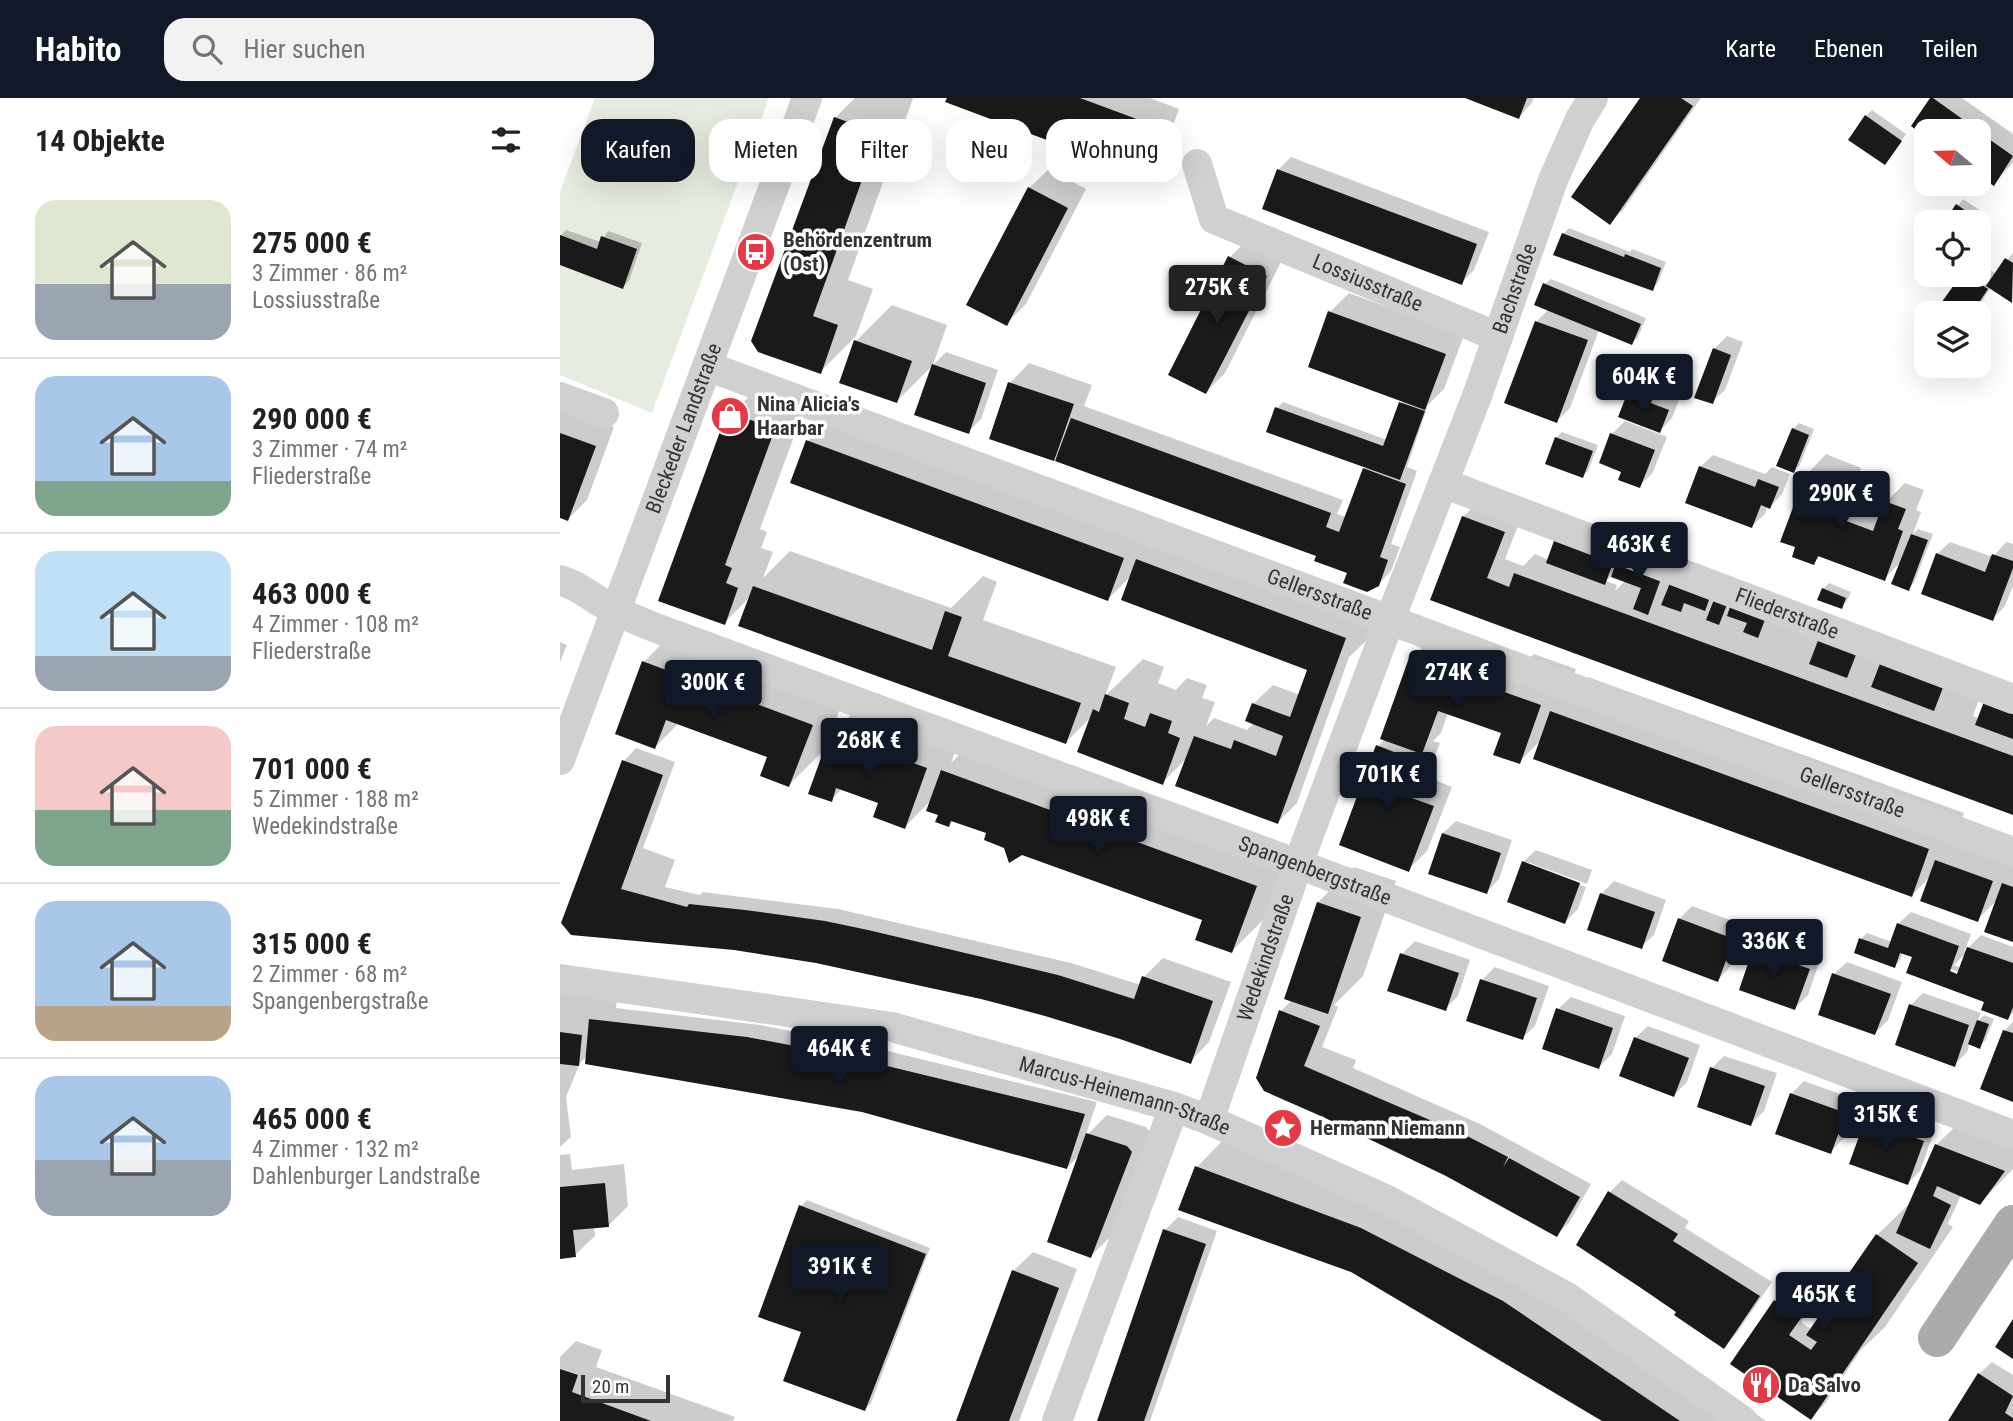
<!DOCTYPE html>
<html lang="de">
<meta charset="utf-8">
<style>
:root{--surface:#fff;--page:#f2f2f2;--text:#202124;--muted:#757577;--line:#e0e0e0;--accent:#111827}
body{margin:0;font-family:"Roboto Condensed",sans-serif;background:var(--page);color:var(--text);height:100vh;display:flex;flex-direction:column;font-size:26px;white-space:nowrap}
*{box-sizing:border-box;margin:0}
p{font-size:23px;color:var(--muted)}
.icon{flex:none;width:38px;height:38px;fill:none;stroke:currentColor;stroke-width:2;stroke-linecap:round;stroke-linejoin:round}
.map{position:relative;flex:1;overflow:hidden}
.details{display:flex;flex-direction:column;background:var(--surface);width:560px}
.details>*{flex:none}
.hud{position:absolute;left:21px;top:21px;width:665px;height:63px;display:flex;gap:14px}
.needle{width:46px;rotate:289deg}
.fabs{position:absolute;left:1354px;top:21px;display:grid;gap:14px}
.fabs a{display:grid;place-items:center;width:77px;height:77px;border-radius:14px;background:var(--surface);box-shadow:0 7px 28px #0002;font-size:35px}
.scale{position:absolute;left:21px;bottom:18px;width:89px;box-sizing:border-box;padding-left:7px;border:4px solid #333;border-top:0;font-size:19px;line-height:24px;white-space:nowrap;color:#333;-webkit-text-stroke:5px #fff;paint-order:stroke}
.price{position:absolute;translate:-50% -60px;padding:0 16px;border-radius:7px;background:var(--accent);color:#fff;font-size:23px;line-height:46px;filter:drop-shadow(0 2px 4px #0008)}
.price::after{content:'';position:absolute;left:50%;top:42px;width:21px;height:16px;margin-left:-10px;background:inherit;clip-path:polygon(0 0,100% 0,50% 100%)}
.price.on{background:#222;color:#fff}
ul{padding:0;list-style:none}
li{display:flex;align-items:center;gap:21px;height:175px;padding:0 35px}
li+li{border-top:2px solid var(--line)}
li span{display:grid;place-items:center;flex:none;width:196px;height:140px;border-radius:21px;color:#555}
li>.icon{margin-inline-start:auto}
span .icon{width:84px;height:84px;fill:#fffc;stroke-width:1}
li b{font-size:30px}
h2{display:flex;justify-content:space-between;align-items:center;height:84px;padding:0 35px;font-size:30px}
.tag{padding:0 24px;border-radius:21px;background:var(--surface);box-shadow:0 7px 28px #0002;font-size:24px;line-height:63px}
.tag.on{background:var(--accent);color:#fff}
header{display:flex;align-items:center;gap:42px;box-sizing:border-box;height:98px;padding:0 35px;background:var(--accent);color:#fff}
header strong{font-size:33px}
nav{display:flex;gap:38px;margin-inline-start:auto;font-size:24px}
.search{width:490px;height:63px;background:var(--page);display:flex;align-items:center;gap:18px;box-sizing:border-box;padding:0 24px;border-radius:21px;color:var(--muted);font-size:26px}
main{display:flex;flex:1;min-height:0}
.map>svg:first-child{display:block}
.green{fill:#e6ecdf}
.shadow{fill:#0003;fill-rule:evenodd}
.building{fill:#1a1a1a}
.lines{fill:none;stroke-linecap:round;stroke-linejoin:round}
.minor{stroke:#d0d0d0;stroke-width:30}
.major{stroke:#ababab;stroke-width:38}
.labels{text-anchor:middle;dominant-baseline:central;stroke-width:7;stroke-linejoin:round;paint-order:stroke}
.poi-label{font-size:21px;font-weight:bold;fill:#333;stroke:#fff;text-anchor:start}
.street-label{font-size:21px;fill:#333;stroke:#fff}
</style>
<header>
<strong>Habito</strong>
<div class="search"><svg class="icon" aria-label="search" viewBox="0 0 24 24"><circle cx="10" cy="10" r="6"/><path d="M15 15l6 6"/></svg>Hier suchen</div>
<nav><a>Karte</a><a>Ebenen</a><a>Teilen</a></nav>
</header>
<main>
<section class="details">
<h2>14 Objekte<svg class="icon" aria-label="filters" viewBox="0 0 24 24"><path d="M4 7h16M4 17h16"/><circle cx="9" cy="7" r="2"/><circle cx="15" cy="17" r="2"/></svg></h2>
<ul>
<li><span style="background:linear-gradient(#dfe7d0 60%,#9aa5b1 0)"><svg class="icon" aria-label="home" viewBox="0 0 24 24"><path d="M3 11l9-7 9 7M6 9v11h12V9"/></svg></span><div><b>275 000 €</b><p>3 Zimmer · 86 m²</p><p>Lossiusstraße</p></div></li>
<li><span style="background:linear-gradient(#a9c7e8 75%,#7fa58c 0)"><svg class="icon" aria-label="home" viewBox="0 0 24 24"><path d="M3 11l9-7 9 7M6 9v11h12V9"/></svg></span><div><b>290 000 €</b><p>3 Zimmer · 74 m²</p><p>Fliederstraße</p></div></li>
<li><span style="background:linear-gradient(#bfe0f5 75%,#9aa5b1 0)"><svg class="icon" aria-label="home" viewBox="0 0 24 24"><path d="M3 11l9-7 9 7M6 9v11h12V9"/></svg></span><div><b>463 000 €</b><p>4 Zimmer · 108 m²</p><p>Fliederstraße</p></div></li>
<li><span style="background:linear-gradient(#f6c9c9 60%,#7fa58c 0)"><svg class="icon" aria-label="home" viewBox="0 0 24 24"><path d="M3 11l9-7 9 7M6 9v11h12V9"/></svg></span><div><b>701 000 €</b><p>5 Zimmer · 188 m²</p><p>Wedekindstraße</p></div></li>
<li><span style="background:linear-gradient(#a9c7e8 75%,#b9a48a 0)"><svg class="icon" aria-label="home" viewBox="0 0 24 24"><path d="M3 11l9-7 9 7M6 9v11h12V9"/></svg></span><div><b>315 000 €</b><p>2 Zimmer · 68 m²</p><p>Spangenbergstraße</p></div></li>
<li><span style="background:linear-gradient(#a9c7e8 60%,#9aa5b1 0)"><svg class="icon" aria-label="home" viewBox="0 0 24 24"><path d="M3 11l9-7 9 7M6 9v11h12V9"/></svg></span><div><b>465 000 €</b><p>4 Zimmer · 132 m²</p><p>Dahlenburger Landstraße</p></div></li>
</ul>
</section>
<div class="map">
<svg width="1453" height="1323" viewBox="0 0 1453 1323">
<rect width="100%" height="100%" fill="#fff"/>
<path class="green" d="M35,0H209L92,315L0,277V94Z"/>
<path class="shadow" d="M295,0H353L288,182L313,191L296,238L260,274L199,252L275,20Z
M389,0H590L619,11L602,57L583,76Z
M909,0H974L971,6L959,19Z
M1082,0H1141L1063,112L1050,125Z
M1372,0H1402L1453,36V64L1434,86L1419,76V33H1367L1353,28Z
M1312,12L1346,36L1330,59L1306,18Z
M731,59L929,134L914,172L901,185L718,72Z
M489,71L526,91L466,206L446,226L469,90Z
M1403,101L1427,117L1419,128V124H1386Z
M1009,130L1070,154L1072,151L1106,164L1098,185L1092,191L1003,136Z
M6,132L41,144L48,133L82,145L69,183L63,189L0,165V138Z
M689,140L724,158L665,275L646,294L670,159Z
M1453,155L1452,203L1431,189L1414,215H1377L1403,177H1419V164L1436,176Z
M991,181L1086,220L1078,239L1072,245L1039,232L1010,310L997,323L976,224L989,211L985,186Z
M789,195L904,237L884,291L868,307L847,369L857,373L831,446L840,449L831,473L818,487L758,457L500,355L493,361L450,285L469,265L532,287L524,308L783,402L777,416L786,419L807,368L717,310L723,304L827,342L843,302L770,214Z
M332,207L387,227L373,267L337,303L296,243Z
M1167,238L1183,244L1165,292L1152,304L1154,251Z
M386,254L438,272L421,321L408,334L373,267Z
M1081,284L1120,299L1112,320L1100,333L1068,297Z
M203,285L250,295L200,431L207,434L201,450L213,454L203,480L230,453L391,510L423,478L437,484L423,522L556,569L545,598L583,561L604,569L598,585L616,592L627,580L647,587L642,600L655,604L646,628L654,620L687,632L694,625L693,606L713,587L740,597L749,573L572,477L548,501L248,343L284,307L599,425L589,450L613,427L821,504L806,543L789,559L737,705L718,724L628,659L602,685L533,617L506,644L191,498L164,525L166,321Z
M0,309L54,329L27,402L8,421L0,418Z
M1065,323L1107,339L1092,376L1079,388L1064,373L1052,336Z
M1239,325L1254,331L1240,367L1234,373L1233,331Z
M1002,334L1038,347L1028,373L1022,378L996,340Z
M1266,356L1301,370L1291,399L1323,411L1326,404L1345,385L1364,392L1356,412L1361,414L1353,436L1358,431L1373,436L1354,485L1348,491L1342,463L1324,481L1261,457L1254,465L1247,376Z
M1153,357L1205,376L1212,369L1230,376L1222,396L1210,409L1207,408L1205,416L1192,428L1140,369Z
M922,400L963,415L945,461L963,468L975,456L989,462L996,441L1420,598L1413,618L1420,621L1453,604V715L872,501L903,419ZM1052,477L1066,482L1055,493L1057,487L1046,483Z
M1390,444L1433,459L1446,444L1453,446V488L1445,508L1433,521L1377,456Z
M1269,485L1291,494L1287,503L1281,509L1263,491Z
M119,528L287,591L270,638L307,600L402,635L391,665L419,637L732,752L708,817L672,853L644,821L446,748L428,734L394,722L388,727L372,701L345,729L320,704L283,690L271,702L267,649L229,687L210,658L119,625L95,649L84,564Z
M870,542L957,573L974,556L1016,571L1005,602L1028,579L1404,715L1393,746L1453,742V842L1438,801L1417,822L1371,778L1352,797L982,641L959,664L943,634L888,615L881,635L873,643L880,645L867,679L892,689L867,753L848,772L818,648L825,641L850,561Z
M0,544L7,547L0,564Z
M76,650L115,664L83,750L115,762L105,789L140,797L143,794L278,811L511,865L581,887L584,879L603,860L671,884L649,944L630,964L561,939L440,905L239,861L174,850L12,836L64,663Z
M896,723L952,742L939,781L927,794L883,735Z
M976,752L1032,772L1027,786L967,764V767L1026,789L1018,811L1005,824L963,764Z
M794,769L836,783L803,878L774,907L778,909L762,949L796,962L793,970L920,1026L1031,1086L1009,1125L996,1137L870,1068L764,1017L721,913L732,902L758,804Z
M1054,783L1106,802L1094,837L1081,849L1041,796Z
M1132,808L1186,828L1170,869L1158,882L1119,821Z
M1351,814L1411,836L1404,854L1421,837L1453,849V915L1448,920L1426,903L1354,858L1343,854L1340,862L1334,868L1301,841L1307,835L1332,844L1338,826ZM1407,854L1401,870L1394,867ZM1390,871L1399,874V878L1387,874Z
M1207,839L1261,859L1248,897L1235,910L1195,852Z
M855,843L910,862L898,898L885,911L842,856Z
M1287,864L1342,884L1328,922L1315,935L1274,876Z
M935,869L989,888L975,928L962,940L922,882Z
M0,895L57,902L56,910L200,927L295,945L537,1004L525,1039L547,1017L586,1029L590,1034L550,1139L531,1158L521,1055L507,1070L303,1013L28,957L20,965L6,999L11,1039L0,1049Z
M1363,895L1421,915L1417,924L1424,917L1434,921L1425,943L1419,949L1410,945L1407,954L1394,967L1351,907Z
M1011,899L1065,918L1052,956L1039,969L998,911Z
M1453,924V1002L1444,933Z
M1088,928L1140,947L1127,984L1114,997L1075,940Z
M1164,958L1217,975L1204,1013L1191,1026L1152,970Z
M1244,983L1297,1002L1283,1041L1270,1054L1231,996Z
M1319,1011L1375,1031L1360,1073L1348,1085L1307,1023Z
M1412,1012L1453,1027V1071L1420,1105L1401,1097L1388,1126L1393,1129L1325,1229L1301,1252L1264,1307L1251,1319L1216,1203L1228,1190L1252,1207L1241,1224L1252,1232L1317,1137L1353,1102L1376,1047Z
M672,1033L1105,1252L1206,1323H1045L637,1069Z
M10,1056L12,1072L64,1066L68,1108L49,1127L34,1128L35,1138L15,1157L0,1159V1057Z
M1062,1082L1129,1123L1125,1130L1212,1184L1176,1236L1163,1249L1118,1214L1049,1095Z
M247,1102L370,1150L311,1305L305,1311L243,1233L241,1108Z
M618,1119L657,1133L590,1323H538L605,1132Z
M473,1154L517,1171L459,1323H397L453,1173Z
M16,1243L42,1252L36,1269L175,1319L173,1323H0V1259Z
M1432,1264L1453,1277V1323H1389L1419,1276Z"/>
<path class="building" d="M387,0H520L601,30L583,78L385,4Z
M905,0H967L959,21Z
M1080,0H1121L1133,8L1050,127L1011,99Z
M1370,0H1373L1419,33H1367V40L1351,28Z
M1305,17L1342,43L1325,67L1288,42Z
M274,19L319,35L253,218L278,227L261,276L198,254L191,243Z
M1419,34L1453,58L1434,88L1419,78Z
M717,71L917,146L902,187L702,111Z
M468,89L508,110L447,228L406,207Z
M1396,106L1419,122L1423,124L1419,128V124H1384Z
M1002,135L1064,159L1065,156L1101,170L1093,193L993,157Z
M0,137L37,151L41,138L77,151L63,191L0,167Z
M668,158L707,178L646,296L608,277Z
M1445,160L1453,165L1452,205L1426,188Z
M1401,177H1407L1428,191L1412,215H1374Z
M983,185L1081,226L1072,247L974,207Z
M768,213L886,256L865,312L748,269Z
M975,223L1028,242L997,325L944,305Z
M294,242L352,263L337,305L279,285Z
M1153,250L1171,257L1153,306L1134,300Z
M372,266L426,285L409,336L354,317Z
M448,284L514,306L494,363L429,341Z
M1067,296L1109,312L1100,335L1058,319Z
M839,304L865,313L840,382L706,334L715,309L823,348Z
M175,316L215,331L165,467L172,470L166,485L178,490L165,527L98,503L165,320Z
M511,320L771,415L766,429L779,434L803,370L846,386L820,459L828,462L819,488L807,494L783,485L787,475L754,463L756,458L495,363Z
M1232,330L1249,337L1234,375L1216,368Z
M0,335L36,348L8,423L0,420Z
M1050,335L1095,352L1080,390L1058,382L1061,374L1039,365Z
M995,339L1033,353L1023,380L985,366Z
M246,342L564,460L548,503L230,385Z
M1139,368L1195,389L1198,381L1219,389L1210,411L1201,407L1192,430L1125,405Z
M1246,375L1283,389L1273,418L1313,433L1324,403L1346,411L1338,431L1343,433L1325,483L1258,458L1254,467L1232,459L1235,449L1220,444Z
M902,418L945,434L927,480L949,489L954,475L1453,658V717L870,502Z
M1351,436L1368,442L1349,493L1331,486Z
M995,440L1054,462L1045,487L986,465Z
M1376,455L1425,474L1432,456L1453,463V470L1433,523L1361,496Z
M1058,459L1103,475L1088,517L1073,511L1081,490L1051,479Z
M576,461L786,540L718,726L615,688L634,638L671,651L674,642L716,658L723,638L685,623L692,605L730,619L747,572L561,502Z
M1110,485L1152,494L1145,513L1124,505L1121,514L1101,507Z
M193,488L372,552L385,513L402,519L388,558L521,605L506,646L178,528Z
M1262,490L1286,500L1282,511L1257,502Z
M1155,499L1168,504L1159,527L1146,522Z
M1171,506L1206,519L1198,540L1183,534L1187,525L1167,518Z
M1259,540L1297,554L1287,580L1249,566Z
M849,560L981,607L960,666L933,657L941,635L878,613L862,656L820,641Z
M82,563L253,627L229,689L200,678L207,659L106,622L95,651L55,636Z
M1321,563L1384,587L1374,613L1311,589Z
M545,596L569,605L564,621L585,629L590,615L612,623L608,635L620,640L603,687L517,654L533,611L539,614Z
M1425,601L1453,612V641L1415,627Z
M990,613L1369,751L1352,799L973,661Z
M270,635L367,670L345,731L313,719L318,705L276,690L272,704L248,696Z
M816,647L862,665L849,699L874,708L849,774L779,747Z
M62,662L103,677L61,791L127,809L129,806L185,812L265,823L308,832L498,877L574,901L582,878L653,903L631,966L560,941L485,918L421,901L256,865L174,852L11,837L1,825Z
M381,672L697,788L672,855L635,842L642,822L462,757L449,765L444,750L424,742L426,735L391,723L389,729L375,724L378,717L366,713Z
M882,735L941,755L927,796L868,776Z
M1375,762L1433,783L1418,824L1360,803Z
M962,763L1020,785L1005,826L947,804Z
M1442,785L1453,789V844L1424,834Z
M1040,795L1095,814L1082,851L1027,832Z
M757,804L801,819L768,916L724,901Z
M1118,820L1174,841L1158,884L1102,863Z
M1337,825L1399,848L1390,873L1397,876L1407,849L1453,865V909L1448,922L1421,912L1424,904L1346,875L1352,859L1340,855L1335,870L1294,855L1299,840L1328,850Z
M1193,851L1250,871L1235,912L1179,892Z
M840,855L899,875L886,913L827,893Z
M1272,875L1331,896L1315,937L1258,917Z
M920,881L977,900L963,942L906,923Z
M1349,906L1409,927L1395,969L1335,947Z
M996,910L1053,930L1039,971L982,951Z
M719,912L760,928L744,968L907,1038L948,1059L943,1069L949,1060L1020,1099L997,1139L886,1078L763,1019L704,993L696,980Z
M29,921L187,939L282,957L525,1016L507,1071L302,1014L25,966Z
M1417,922L1429,926L1420,951L1408,946Z
M1443,932L1453,935V1004L1420,991Z
M0,934L22,937L19,968L0,966Z
M1074,939L1129,960L1114,999L1059,978Z
M1150,969L1205,988L1191,1028L1137,1009Z
M1230,995L1286,1015L1271,1056L1215,1036Z
M1305,1022L1364,1043L1348,1087L1289,1066Z
M526,1035L567,1048L572,1054L531,1160L487,1144Z
M1375,1046L1445,1073L1420,1107L1377,1088L1373,1098L1391,1107L1370,1151L1336,1135Z
M635,1068L801,1130L943,1203L1120,1323H1042L791,1174L618,1112Z
M45,1085L49,1129L13,1132L16,1159L0,1161V1089Z
M1048,1093L1118,1136L1113,1143L1200,1198L1164,1251L1114,1217L1116,1214L1081,1190L1016,1147Z
M239,1107L366,1156L305,1313L223,1283L241,1234L198,1219Z
M603,1131L646,1146L584,1323H537Z
M1316,1136L1358,1165L1251,1322L1170,1266L1214,1202L1241,1220L1229,1237L1251,1252L1257,1244L1246,1237Z
M452,1172L499,1190L483,1233L449,1323H396Z
M1453,1221V1261L1435,1249Z
M0,1271L18,1277L12,1294L91,1323H0Z
M1418,1275L1453,1298L1445,1315L1453,1320V1323H1388Z"/>
<g class="lines">
<g class="minor">
<path id="s1" d="M637,66L654,121L938,239"/>
<path id="s2" d="M147,268C582,430 1017,593 1453,754"/>
<path d="M0,299L44,315"/>
<path id="s3" d="M883,385L1453,601"/>
<path id="s4" d="M0,482L15,488L55,513L96,530L738,766L1453,1037"/>
<path id="s5" d="M0,662L247,0"/>
<path id="s6" d="M0,881L332,929L614,1009L649,1022L827,1102L1007,1199L1183,1323"/>
<path id="s7" d="M649,1022L738,766L829,524L917,298L993,82L1020,21L1033,0"/>
<path d="M497,1323L614,1009"/>
</g>
<path class="major" d="M1377,1240L1453,1126"/>
</g>
<defs>
<g id="bus-disc" transform="scale(2.0125)"><circle r="9.5" fill="#e63946" stroke="#fff"/><path d="M-5-6H5V4H4V6H2V4H-2V6H-4V4H-5ZM-3.5-4V0h7V-4ZM-3.5 1.2v1.5H-2V1.2ZM2 1.2v1.5H3.5V1.2Z" fill="#fff"/></g>
<g id="shop-disc" transform="scale(2.0125)"><circle r="9.5" fill="#e63946" stroke="#fff"/><path d="M-5-2.5h2.3a2.7 3.5 0 0 1 5.4 0H5L5.5 6h-11ZM-1.5-2.5h3a1.5 2.3 0 0 0-3 0Z" fill="#fff"/></g>
<g id="sight-disc" transform="scale(2.0125)"><circle r="9.5" fill="#e63946" stroke="#fff"/><path d="M0-6L1.8-2.2L6-1.7L2.9 1.2L3.7 5.4L0 3.3L-3.7 5.4L-2.9 1.2L-6-1.7L-1.8-2.2Z" fill="#fff"/></g>
<g id="restaurant-disc" transform="scale(2.0125)"><circle r="9.5" fill="#e63946" stroke="#fff"/><path d="M-5-6h1v4h1v-4h1v4h1v-4h1v5L-1.5 .5V6h-2V.5L-5-1ZM5-6V6H3V1.5H1.5Q1.5-4 5-6Z" fill="#fff"/></g>
</defs>
<g fill-rule="evenodd">
<use href="#bus-disc" x="196" y="154"/>
<use href="#shop-disc" x="170" y="318"/>
<use href="#sight-disc" x="723" y="1030"/>
<use href="#restaurant-disc" x="1201" y="1287"/>
</g>
<g class="labels">
<g class="poi-label">
<text x="223" y="142">Behördenzentrum<tspan x="223" dy="24">(Ost)</tspan></text>
<text x="197" y="306">Nina Alicia's<tspan x="197" dy="24">Haarbar</tspan></text>
<text x="750" y="1030">Hermann Niemann</text>
<text x="1228" y="1287">Da Salvo</text>
</g>
<g class="street-label">
<text stroke="none"><textPath href="#s1" startOffset="224">Lossiusstraße</textPath></text>
<text stroke="none"><textPath href="#s7" startOffset="886">Bachstraße</textPath></text>
<text stroke="none"><textPath href="#s5" startOffset="354">Bleckeder Landstraße</textPath></text>
<text stroke="none"><textPath href="#s2" startOffset="654">Gellersstraße</textPath></text>
<text stroke="none"><textPath href="#s3" startOffset="368">Fliederstraße</textPath></text>
<text stroke="none"><textPath href="#s2" startOffset="1222">Gellersstraße</textPath></text>
<text stroke="none"><textPath href="#s4" startOffset="810">Spangenbergstraße</textPath></text>
<text stroke="none"><textPath href="#s7" startOffset="172">Wedekindstraße</textPath></text>
<text stroke="none"><textPath href="#s6" startOffset="578">Marcus-Heinemann-Straße</textPath></text>
</g>
</g>
</svg>
<div class="fabs">
<a><svg class="needle" viewBox="-14 -14 28 28"><path d="M0-13l5 13h-10z" fill="#e53935"/><path d="M0 13l5-13h-10z" fill="#757577"/></svg></a>
<a><svg class="icon" aria-label="locate" viewBox="0 0 24 24"><circle cx="12" cy="12" r="6"/><path d="M12 2v4M12 18v4M2 12h4M18 12h4"/></svg></a>
<a><svg class="icon" aria-label="layers" viewBox="0 0 24 24"><path d="M12 4l9 5-9 5-9-5zM3 14l9 5 9-5"/></svg></a>
</div>
<div class="scale">20 m</div>
<b class="price on" style="left:657px;top:227px">275K €</b>
<b class="price" style="left:1084px;top:316px">604K €</b>
<b class="price" style="left:1281px;top:433px">290K €</b>
<b class="price" style="left:1079px;top:484px">463K €</b>
<b class="price" style="left:897px;top:612px">274K €</b>
<b class="price" style="left:153px;top:622px">300K €</b>
<b class="price" style="left:309px;top:680px">268K €</b>
<b class="price" style="left:828px;top:714px">701K €</b>
<b class="price" style="left:538px;top:758px">498K €</b>
<b class="price" style="left:1214px;top:881px">336K €</b>
<b class="price" style="left:279px;top:988px">464K €</b>
<b class="price" style="left:1326px;top:1054px">315K €</b>
<b class="price" style="left:280px;top:1206px">391K €</b>
<b class="price" style="left:1264px;top:1234px">465K €</b>
<div class="hud">
<a class="tag on">Kaufen</a>
<a class="tag">Mieten</a>
<a class="tag">Filter</a>
<a class="tag">Neu</a>
<a class="tag">Wohnung</a>
</div>
</div>
</main>
